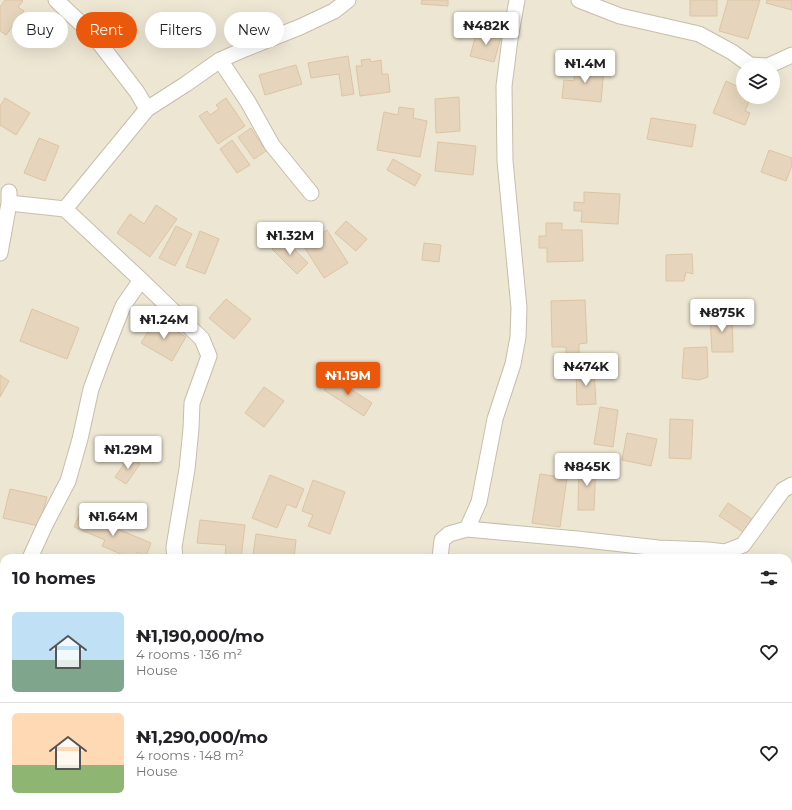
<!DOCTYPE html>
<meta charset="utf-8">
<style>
:root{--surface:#fff;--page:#f2f2f2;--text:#202124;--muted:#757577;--line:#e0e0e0;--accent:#ea580c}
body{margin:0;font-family:Montserrat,sans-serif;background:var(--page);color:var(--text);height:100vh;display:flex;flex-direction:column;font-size:15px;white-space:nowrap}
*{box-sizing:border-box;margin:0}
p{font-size:13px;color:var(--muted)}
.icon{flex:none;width:22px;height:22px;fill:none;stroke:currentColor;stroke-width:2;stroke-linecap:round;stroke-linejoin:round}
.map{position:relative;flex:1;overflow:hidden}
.side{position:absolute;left:0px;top:554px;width:792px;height:256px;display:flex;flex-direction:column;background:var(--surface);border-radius:12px 12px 0 0;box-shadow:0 4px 16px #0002}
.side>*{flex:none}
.guide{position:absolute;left:12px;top:12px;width:400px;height:36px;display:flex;gap:8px}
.fabs{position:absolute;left:736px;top:60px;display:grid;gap:8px}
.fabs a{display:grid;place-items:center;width:44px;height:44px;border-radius:50%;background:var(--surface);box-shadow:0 4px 16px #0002;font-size:20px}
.price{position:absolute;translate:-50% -34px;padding:0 9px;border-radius:4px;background:#fff;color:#222;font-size:13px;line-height:26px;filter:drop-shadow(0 1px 2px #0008)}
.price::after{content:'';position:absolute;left:50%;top:24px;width:12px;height:9px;margin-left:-6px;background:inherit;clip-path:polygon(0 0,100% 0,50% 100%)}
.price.on{background:var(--accent);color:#fff}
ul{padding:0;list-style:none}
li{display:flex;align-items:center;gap:12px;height:100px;padding:0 12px}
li+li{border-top:1px solid var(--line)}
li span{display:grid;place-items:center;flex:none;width:112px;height:80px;border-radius:6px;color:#555}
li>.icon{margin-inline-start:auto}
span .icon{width:48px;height:48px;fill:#fffc;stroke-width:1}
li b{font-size:17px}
h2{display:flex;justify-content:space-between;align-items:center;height:48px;padding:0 12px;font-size:17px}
.pill{padding:0 14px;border-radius:18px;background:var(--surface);box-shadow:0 4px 16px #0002;font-size:14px;line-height:36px}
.pill.on{background:var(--accent);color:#fff}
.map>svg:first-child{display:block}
.residential{fill:#ede6d3;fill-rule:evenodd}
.building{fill:#e6d5bc;stroke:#dcc4a3}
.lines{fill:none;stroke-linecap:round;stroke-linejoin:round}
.street-casing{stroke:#c7bdab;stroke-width:17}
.street{stroke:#fff;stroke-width:15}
</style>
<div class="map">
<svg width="792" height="810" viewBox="0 0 792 810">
<rect width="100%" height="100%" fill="#f9f5e6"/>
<path class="residential" d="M0,0H792V810H0ZM743,67H773V97H743ZM4,558H788V806H4Z"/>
<path class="building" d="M5,0H22L23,1L18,7L24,11L6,35L0,31V7Z
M422,0H448V6L421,4Z
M690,0H717V16H690Z
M728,0H760L748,39L719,31Z
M767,0H792V10L766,3Z
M477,31L501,37L494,62L470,56Z
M348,56L354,94L342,96L339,74L311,78L308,63Z
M370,59L371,62L381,60L382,74H388L390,92L360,96L356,66H362L361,60Z
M296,65L302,84L265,95L259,75Z
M575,65L604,68L601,102L562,98L564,80L574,81Z
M726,81L743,89V97H751L745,111L750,113L745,125L713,113Z
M459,97L460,131L436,133L435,99Z
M5,98L30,113L16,135L0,125V106Z
M226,98L245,126L218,144L199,116L207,111L210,115L219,109L216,105Z
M399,107L414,109L413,118L427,121L420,157L377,150L384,112L398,115Z
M651,118L696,125L692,147L647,139Z
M251,128L266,151L254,159L238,137Z
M39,138L59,146L45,181L24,173Z
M232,140L250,165L237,173L220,149Z
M438,142L476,146L473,175L435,171Z
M769,150L792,158V165L786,181L761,172Z
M393,159L421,175L415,186L387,170Z
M584,192L620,194L618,224L581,222L582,211H574V202L584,203Z
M156,205L177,219L150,257L117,233L130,214L144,224Z
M346,221L367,239L356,251L335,233Z
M546,223H562V230H582L583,261L547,262V248H539V236H546Z
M176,226L192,234L175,266L159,258Z
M327,230L348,263L324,278L303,245Z
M200,231L219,239L205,274L186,267Z
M283,238L308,263L297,274L272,249Z
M424,243L441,245L439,262L422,260Z
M692,254L693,274L686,272L684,281H666V255Z
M226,299L251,319L234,339L209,318Z
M585,300L587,343L579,344V354H566V347H552L551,301Z
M32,309L79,328L67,359L20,341Z
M732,314L733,352H712L710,315Z
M156,319L186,337L172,361L141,343Z
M707,347L708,377L699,380L682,378L684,348Z
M576,369H594L596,404L577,405Z
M0,375L9,381L0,397Z
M332,377L372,403L364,416L324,390Z
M264,387L284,401L264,427L245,413Z
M600,407L618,410L613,447L594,444Z
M670,419L693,420L691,459L669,458Z
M627,433L657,439L651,466L622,460Z
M129,457L140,464L126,484L115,477Z
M579,463L596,464L594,510H578Z
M540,474L567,478L560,527L532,523Z
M270,475L304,489L296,508L287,504L277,528L252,518Z
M313,480L345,492L330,534L308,526L313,515L302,511Z
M10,489L47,497L39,526L3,518Z
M728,503L752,519L743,532L719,516Z
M80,513L151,543L146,556L138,552L135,558H130L102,546L105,540L74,527Z
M200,520L245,525L241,558L225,556L226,545L197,543Z
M256,534L296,540L294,558H275L253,555Z
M4,692V721H0V693Z
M0,804L4,805V806H12L11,810H0Z
M195,806H215V807L202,810H197Z
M360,806H386V810H361Z
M442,806H467V808L442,807Z
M554,806H568V810L554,809Z"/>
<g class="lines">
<g class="street-casing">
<path id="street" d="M56,0L94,36L137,92L147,109
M579,0L620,16L699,34L732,52L750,65L768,66L792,55
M220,60L248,102L272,145L311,193
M9,203L65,209L141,280L202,339L209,356L192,403L191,429L187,469L174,547L175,558
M65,209L147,109L186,84L220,60L245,49L300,27L334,11L348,0
M0,253L9,203V192
M467,529L479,502L495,419L513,364L518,337L519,308L505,161L504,86L510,39L517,0
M30,558L45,525L68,481L80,439L91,389L104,354L123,306L141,280
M440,558L442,540L449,534L467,529L577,539L658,548L708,550L725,552L743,545L783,490L792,485
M0,626L4,616
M788,790L792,789
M263,806L264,810
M292,810L301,806
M748,810L755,806"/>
</g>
<use href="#street" class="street"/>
</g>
</svg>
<div class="fabs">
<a><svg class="icon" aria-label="layers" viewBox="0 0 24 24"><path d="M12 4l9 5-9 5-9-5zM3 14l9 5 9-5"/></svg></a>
</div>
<b class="price" style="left:486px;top:46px">₦482K</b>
<b class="price" style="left:585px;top:84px">₦1.4M</b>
<b class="price" style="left:290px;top:256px">₦1.32M</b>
<b class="price" style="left:722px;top:333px">₦875K</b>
<b class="price" style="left:164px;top:340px">₦1.24M</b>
<b class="price" style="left:586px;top:387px">₦474K</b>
<b class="price on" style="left:348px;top:396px">₦1.19M</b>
<b class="price" style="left:128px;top:470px">₦1.29M</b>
<b class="price" style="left:587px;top:487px">₦845K</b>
<b class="price" style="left:113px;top:537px">₦1.64M</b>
<div class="guide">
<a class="pill">Buy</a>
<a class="pill on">Rent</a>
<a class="pill">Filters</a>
<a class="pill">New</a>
</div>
<section class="side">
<h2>10 homes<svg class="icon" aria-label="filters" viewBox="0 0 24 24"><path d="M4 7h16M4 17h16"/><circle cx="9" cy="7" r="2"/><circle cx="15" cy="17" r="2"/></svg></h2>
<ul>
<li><span style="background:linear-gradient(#bfe0f5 60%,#7fa58c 0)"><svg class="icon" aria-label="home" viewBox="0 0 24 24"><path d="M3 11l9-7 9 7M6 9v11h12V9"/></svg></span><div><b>₦1,190,000/mo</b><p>4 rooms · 136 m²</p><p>House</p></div><svg class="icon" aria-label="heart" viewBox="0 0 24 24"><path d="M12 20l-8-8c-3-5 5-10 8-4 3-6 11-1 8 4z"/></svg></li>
<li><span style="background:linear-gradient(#ffd9b3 65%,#8fb573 0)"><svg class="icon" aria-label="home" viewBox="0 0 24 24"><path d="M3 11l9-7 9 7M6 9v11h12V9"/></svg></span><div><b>₦1,290,000/mo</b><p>4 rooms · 148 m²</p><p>House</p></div><svg class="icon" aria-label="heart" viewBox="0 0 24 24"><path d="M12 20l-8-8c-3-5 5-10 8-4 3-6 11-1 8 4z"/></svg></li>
</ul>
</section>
</div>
